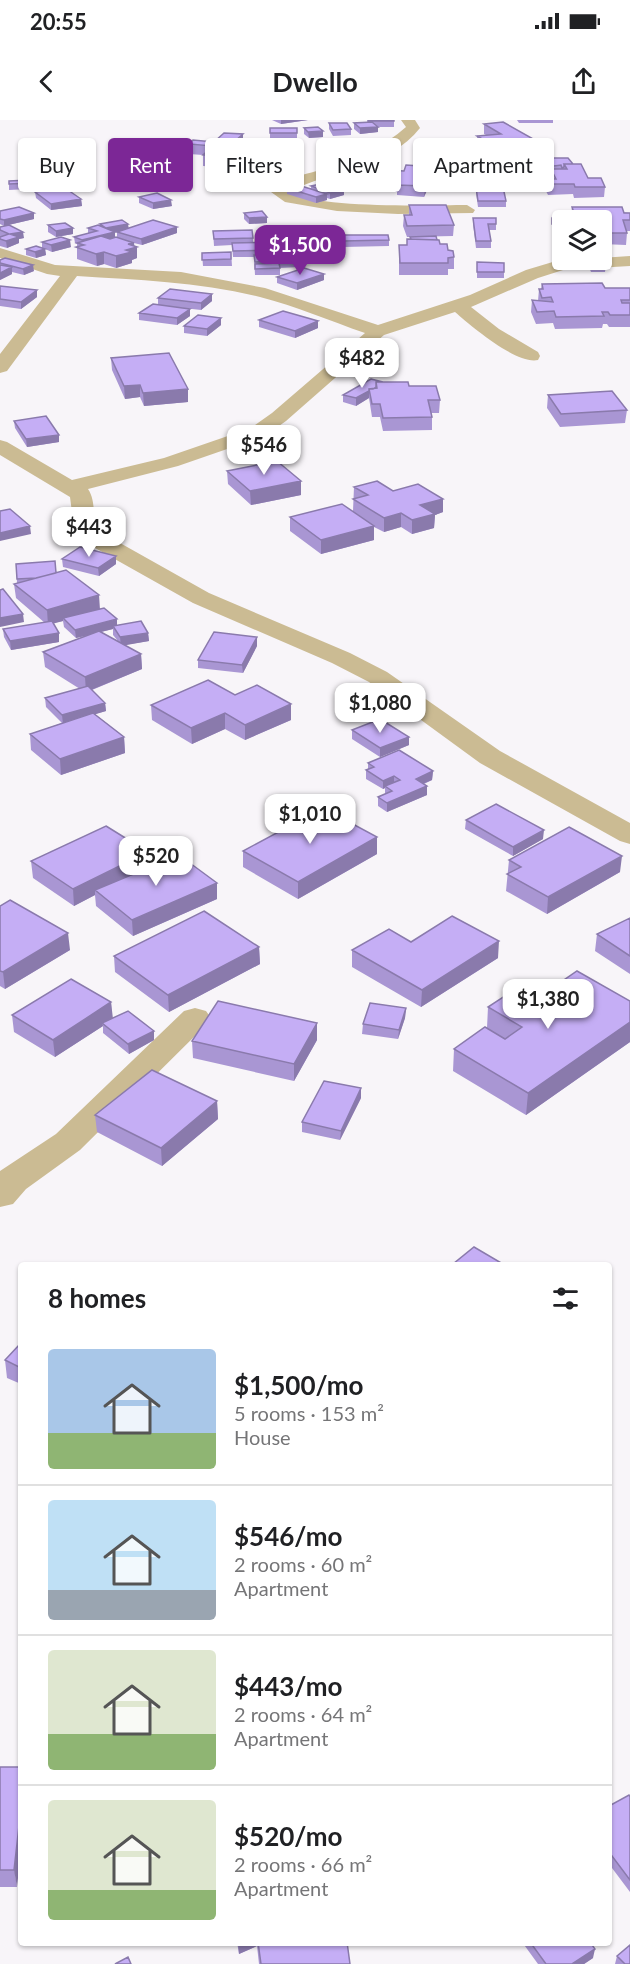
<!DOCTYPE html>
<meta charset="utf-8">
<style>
:root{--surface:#fff;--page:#f2f2f2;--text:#202124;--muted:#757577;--line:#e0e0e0;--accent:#7c2796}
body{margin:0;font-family:Lato,sans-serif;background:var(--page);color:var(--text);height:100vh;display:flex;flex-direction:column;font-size:22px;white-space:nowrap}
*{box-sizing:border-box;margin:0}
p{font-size:20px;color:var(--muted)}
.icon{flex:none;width:33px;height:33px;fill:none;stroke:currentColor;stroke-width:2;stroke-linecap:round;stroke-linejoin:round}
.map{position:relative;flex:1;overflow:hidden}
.sheet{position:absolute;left:18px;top:1142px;width:594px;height:684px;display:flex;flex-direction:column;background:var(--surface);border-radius:6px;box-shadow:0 2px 4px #0004}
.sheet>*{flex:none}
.banner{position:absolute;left:18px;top:18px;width:594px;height:54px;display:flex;gap:12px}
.controls{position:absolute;left:552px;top:90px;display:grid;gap:12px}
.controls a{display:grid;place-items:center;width:60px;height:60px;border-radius:6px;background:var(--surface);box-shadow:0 2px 4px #0004;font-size:30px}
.price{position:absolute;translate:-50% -51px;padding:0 14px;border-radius:12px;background:#fff;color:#222;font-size:20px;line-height:39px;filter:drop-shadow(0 2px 3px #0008)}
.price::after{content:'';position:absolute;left:50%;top:36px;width:18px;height:14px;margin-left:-9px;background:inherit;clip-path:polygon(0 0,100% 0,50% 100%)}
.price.active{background:var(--accent);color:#fff}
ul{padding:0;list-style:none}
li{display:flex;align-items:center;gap:18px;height:150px;padding:0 30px}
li+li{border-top:2px solid var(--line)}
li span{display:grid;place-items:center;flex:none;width:168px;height:120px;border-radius:6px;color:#555}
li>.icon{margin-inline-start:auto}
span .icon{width:72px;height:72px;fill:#fffc;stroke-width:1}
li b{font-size:26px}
h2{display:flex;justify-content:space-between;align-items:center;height:72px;padding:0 30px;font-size:26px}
.chip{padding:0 21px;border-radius:6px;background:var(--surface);box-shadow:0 2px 4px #0004;font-size:21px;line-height:54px}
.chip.active{background:var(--accent);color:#fff}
.status{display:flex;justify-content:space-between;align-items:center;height:42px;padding:0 30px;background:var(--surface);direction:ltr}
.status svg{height:16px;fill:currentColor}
header{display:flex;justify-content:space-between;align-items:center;height:78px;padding:0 30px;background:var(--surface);font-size:27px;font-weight:700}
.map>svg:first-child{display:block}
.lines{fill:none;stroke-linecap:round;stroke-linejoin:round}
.street{fill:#cbbb93;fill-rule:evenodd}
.wall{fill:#a996d3;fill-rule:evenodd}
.shaded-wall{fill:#8a7aac}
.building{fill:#c5aef5;stroke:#8a7aac;stroke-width:1.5}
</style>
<div class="status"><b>20:55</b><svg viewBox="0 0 49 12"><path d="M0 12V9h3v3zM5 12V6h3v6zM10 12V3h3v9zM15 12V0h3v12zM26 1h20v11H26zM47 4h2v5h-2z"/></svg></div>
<header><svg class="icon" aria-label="back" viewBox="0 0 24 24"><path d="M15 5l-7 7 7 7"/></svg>Dwello<svg class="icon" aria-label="share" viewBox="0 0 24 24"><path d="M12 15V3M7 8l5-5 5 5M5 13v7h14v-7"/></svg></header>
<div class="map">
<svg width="630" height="1844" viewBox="0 0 630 1844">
<rect width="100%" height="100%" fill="#f8f5f9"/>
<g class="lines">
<path class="street" d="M401,0H415L420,8C389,48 331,50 289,72C320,89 428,85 467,85L475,90L473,93L398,94L337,91L285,82L271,72C283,57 313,53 331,47C358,37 384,27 406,7Z
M0,128L55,145L181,152L265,168L378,205L470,175L526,150L556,141L630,136V146L563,150L538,158L471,187L499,209L538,232L540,236L538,240C517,245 471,206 455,192L384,215L286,301L265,316L178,346L88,369C98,384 89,400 104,414L209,473L350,533L387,552L500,631L630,703V724L620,721L480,643L369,562L332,543L193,483L88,424L74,408L70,377L0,335V320L7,322L72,360L164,338L251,308L272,293L365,213C330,201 296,186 260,177C200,162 139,160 77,156L7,251L0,253V234L60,156L47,154L0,138Z
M195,888L206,891L211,898L206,905L80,1030L26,1069L13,1084L0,1087V1051L56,1014L184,891Z"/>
</g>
<path class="wall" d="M272,0H308L281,4Z
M368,0H394V7H378V12L360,14L354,9V3L368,2Z
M517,0H553V3H519Z
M329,3L351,9V15L333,16L329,9Z
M484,4L550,38L573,44L588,58L605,67L604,77L574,78L573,74L548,75L545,69L546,59H551L552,49L548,44V40L516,43L512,41L502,42L477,26V16L486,15L484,14Z
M270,8H297V19H270Z
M304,8L323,17L309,18L304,14Z
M365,19L364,29H351V23Z
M214,22H243L270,23V34L263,40L245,39L237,48L203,46V35L189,34V24Z
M455,27L477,36L462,37L455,32Z
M519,46L533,52V58H521L518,52Z
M506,48L517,51V57H506L505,54Z
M404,51L433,57L424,77L397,75V72L362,70V59Z
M29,60V69L9,70V61Z
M311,66L344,75L330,79L327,78V80L316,83L287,74V68H311Z
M476,67L506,81V87H478L476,73Z
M35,72L81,79L82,86L51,90L36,78Z
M139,77L172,86L153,89L139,83Z
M409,85L454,105L453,116L407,117L403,106L404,95H409Z
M572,87L630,93V111H627V113L626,125L602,124V100H572L571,97Z
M0,91L34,93V99L4,106L0,104Z
M244,93L267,97V103L249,104L244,99Z
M473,98L496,104V110H489L491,121V128H476L473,104Z
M552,98L562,100V110H552Z
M100,104L129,108L177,107V113L142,125L134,123L137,138L132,140V143L116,148L104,144L97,146L77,139V124L75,123L74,117L88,114V108L100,106ZM115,112H117V117H115Z
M48,105L73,108V114L56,117L48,112Z
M0,107L24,118L19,119V123L7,128L0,126Z
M213,111L253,118V122H271L272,134L300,141V147L280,148V155H255L254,137H233L232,125L214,126Z
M342,115L389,120V126L343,127Z
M410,117L440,124L448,130L454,137V149H448V155H399V125H407V119H410Z
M42,122L71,127L52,132L45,129L46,135L36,138L26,135V129L42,128Z
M231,132L232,146H203L202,133Z
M0,140L34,151L24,155L12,152V154L0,160Z
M590,140L606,145L605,152H591L589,147Z
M477,142L504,152V158H477Z
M277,157L324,160L297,170L277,163Z
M542,164L605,168H630V207H609L607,204H603L602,208L555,209L553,203L536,204L531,192L532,180L538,181L539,169H541Z
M0,166L37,170V177L21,189L0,186Z
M212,174V181L201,190L166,186L190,189V196L177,205L139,200V193L158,184V178Z
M221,198V205L207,216L184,213V206Z
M259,200L318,208L295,218L259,207Z
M111,238L188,269V282L144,286L140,277L125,279L112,250Z
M383,262L409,266L440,280L439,293H431L432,297V310L383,311L380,297H372L369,278L356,286L343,282V275Z
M548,275L627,290L625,303L560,307L547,288Z
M14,301L59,315V322L27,327L15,308Z
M227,351L301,375L251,385L228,364Z
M354,367L393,371L443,379V392L435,395L434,408L412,414L401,407L384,412L374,407V420L321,434L290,411V397L353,391Z
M116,436V444L99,456L63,447L62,439Z
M16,444L56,453L100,489L117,506L148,513L149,521L124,525L141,534L142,549L92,570L105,583L106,591L95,594L124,617L125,633L61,655L31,630L30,614L62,603L46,587L45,578L80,569L45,547L43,532L85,516L76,518L64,507L63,501L53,503L59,522L11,530L4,517L3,509L45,503L16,478L14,464L17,463ZM113,509V515L118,521L101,512Z
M257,526L243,553L198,548V540Z
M235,575L291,600L245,620L225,609L192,624L152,600L151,585Z
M352,610L409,617V625L380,637L352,619Z
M368,643L433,651L432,660L424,664L427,666V675L387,692L378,686V677L385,674V668L383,669L366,659V650L368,649Z
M466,700L543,719L513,736L465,709Z
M377,717V734L298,779L243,747V731Z
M509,740L620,752L547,794L506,771Z
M31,741L149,747L217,779L133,816L96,786L95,775L74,786L33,758Z
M0,786L70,830L5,869L0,866Z
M630,798V854L595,831L597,814Z
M411,822L498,838L421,887L352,847V830Z
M259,827L260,844L169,892L115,852L114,836Z
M542,875L630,881V922L526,995L453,951L454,929L487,908L488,887Z
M111,882L112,898L154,920L129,934L103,913V906L55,937L14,912L12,895Z
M406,888L405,898L398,919L362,914L363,904Z
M317,903V920L294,961L193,938L192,921Z
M361,978L340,1020L302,1012V1002Z
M217,981L218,999L162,1046L97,1012L95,995Z
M21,1223V1264L7,1258L5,1240Z
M0,1647L17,1767H0Z
M630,1677V1772L609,1744V1686Z
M237,1822H347L350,1844H259L257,1826L239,1834Z
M522,1822H590L593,1838L584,1844H538Z
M617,1836L630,1844H615Z"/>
<path class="shaded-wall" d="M281,0H308L281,4Z
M378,7V12L360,14V8Z
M323,11V17L309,18L308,12Z
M243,14V24L235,21Z
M270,23V34L263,40V30Z
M245,29V39L237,48L236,38Z
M551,29L550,39L548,38V40L516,43L517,33Z
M478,30L477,36L462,37V31Z
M512,30V41L502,42L503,31Z
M433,47V57L424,77L425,66Z
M344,69V75L330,79V73Z
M327,74V80L316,83V77Z
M81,79L82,86L51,90V84Z
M171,80L172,86L153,89V83Z
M34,93V99L4,106V100Z
M267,97V103L249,104V98Z
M128,104L129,110L115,112V118L82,124V120L107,114L106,108Z
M177,107V113L142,125L141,119Z
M73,108V114L56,117V111Z
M23,112L24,118L19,119V123L7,128L6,121L10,114Z
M70,120L71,127L52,132L51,125Z
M134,123V128L137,127V138L132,140V143L116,148V136L128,124Z
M45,129L46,135L36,138L35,132Z
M104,132V144L97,146L96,134Z
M33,145L34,151L24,155L23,149Z
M12,147V154L0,160V153Z
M324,154V160L297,170V163Z
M37,170V177L21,189V182Z
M212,174V181L201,190V183Z
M190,189V196L177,205V198Z
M221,198V205L207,216V209Z
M318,201V208L295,218V211Z
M140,265V277L125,279L124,266Z
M188,269V282L144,286L143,273Z
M369,271V278L356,286V278Z
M59,315V322L27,327L26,319Z
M301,361V375L251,385L250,371Z
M443,379V392L435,395L434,408L412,414V400L420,385Z
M401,393V407L384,412V398Z
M30,406L31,414L0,421V413Z
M374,406V420L321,434V420Z
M116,436V444L99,456L98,448Z
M99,475L100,490L63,498V501L48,505L47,490Z
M23,494L24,502L0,507V498Z
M117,499V508L113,506V509L76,518L75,510Z
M59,513V522L11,530L10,521Z
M148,513L149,521L121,526L120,517Z
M257,517V526L243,553L242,545Z
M141,534L142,549L86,572L85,557Z
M105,583L106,591L63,604L62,595Z
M291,584V600L245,620V605Z
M225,593V609L192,624L191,608Z
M124,617L125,633L61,655L60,639Z
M409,617V625L380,637V628Z
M433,651L432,660L415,667L416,659Z
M394,656V665L385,666V668L383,669V661Z
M427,666V675L387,692V683Z
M544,710L543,719L513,736V727Z
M377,717V734L298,779V762Z
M148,732L149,749L95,770V775L74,786L73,769Z
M622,736L620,752L547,794L548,777Z
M217,763V779L133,816L132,800Z
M68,813L70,830L5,869L3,852Z
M499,821L498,838L421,887L422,870Z
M259,827L260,844L169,892L168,875Z
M111,882L113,899L102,903L103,906L55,937L53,920Z
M406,888L405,898L398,919L399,910Z
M630,902V922L526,995L528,973Z
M317,903V920L294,961V944Z
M154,911V920L129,934L128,924Z
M361,968V978L340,1020L341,1011Z
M217,981L218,999L162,1046L161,1028Z
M21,1688V1731L17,1767L14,1750Z
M238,1822H257V1826L239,1834Z
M595,1829L593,1838L584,1844H572Z"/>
<path class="building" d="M368,0H394V1H368Z
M372,2L378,7L360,8L354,3Z
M503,2L551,29L517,33L512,30L503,31L477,16L501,14L484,4Z
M329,3H347L351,9L333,10Z
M318,7L323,11L308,12L304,8Z
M270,8H297V13H270Z
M224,13L243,14L235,21L270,23L263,30L245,29L236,38L203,35L213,26L189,24L193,20L214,22Z
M351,19H365L364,23H351Z
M471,25L478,30L462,31L455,27Z
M548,38H568L573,44H564V47L562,48L561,45L554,46Z
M564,44H581L588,58H601L605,67H575L574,64H549L546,59H556L551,49H567Z
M406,45L433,47L425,66L397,65L399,61L362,59L367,49L404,51Z
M519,46H530L533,52H522Z
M506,48H516L517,51H507Z
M29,60V63L9,64V61Z
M325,63L344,69L330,73L311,66Z
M298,65L327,74L316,77L287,68Z
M476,67H503L506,81H478Z
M65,68L81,79L51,84L35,72Z
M157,73L171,80L153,83L139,77Z
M409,85H446L454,105L407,106L404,95H412Z
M19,87L34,93L4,100L0,99V91Z
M572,87H622L624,93H630V100H623L627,113H602V100H587V99H581L579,93H574Z
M262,91L267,97L249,98L244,93Z
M473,98H496V104H488L491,121H476Z
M552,98L567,99V100H562V104H552Z
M122,100L128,104L106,108L100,104Z
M153,100L177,107L141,119L117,112Z
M65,103L73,108L56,111L48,105Z
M9,105L23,112L10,114L19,117L6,121L0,119V117L9,114L0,110V107Z
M98,105L115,112L82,120L74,117L97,111L88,108Z
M252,110L253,118L214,119L213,111Z
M342,115H388L389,120L343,121Z
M101,116L110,119L116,117L134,123L128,124L137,127L126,130L132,132L116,136L104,132L96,134L76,127L84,125L77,123Z
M436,116L437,120L411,119L410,117Z
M61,117L70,120L51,125L42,122Z
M407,119L439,120L440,124H447L448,130L453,131L454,137L448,138V143H400L399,125H407Z
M271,122L272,130L233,131L232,123Z
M36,126L45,129L35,132L26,129Z
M231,132V139L202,140V133Z
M299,134L300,141L255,142L254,135Z
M5,138L33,145L23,149L0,143V140Z
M590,140H604L606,145L592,146Z
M477,142L504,143V152H477Z
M279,143L280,148L255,149V144Z
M0,145L12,147L0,153Z
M304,148L324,154L297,163L277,157Z
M602,163L605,168H630V180H621L622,183H630V195H610L608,192H602L604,196L556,197L554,191L537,192L532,180L553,182L551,177L542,178L539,169H543L542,164Z
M0,166L37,170L21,182L0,179Z
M170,169L212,174L201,183L158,178Z
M153,184L190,189L177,198L139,193Z
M283,191L318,201L295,211L259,200Z
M198,195L221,198L207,209L184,206Z
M169,233L188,269L143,273L140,265L124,266L111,238Z
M371,259L383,262H376V267L373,269H369V271L356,278L343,275Z
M376,262H408L409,266H436L440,280H428L432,297L383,298L380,284H372L369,269L377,268Z
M612,271L627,290L561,294L548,275Z
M46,296L59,315L26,319L14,301Z
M277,341L301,361L250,371L227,351Z
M377,361L393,371L418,364L443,379L420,385L435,394L412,400L401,393L384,398L353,379L368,375L354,367Z
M342,384L374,406L321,420L290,397Z
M10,389L30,406L0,413V391Z
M80,427L116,436L98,448L62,439Z
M55,441L56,453L36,458L17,459L16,444Z
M66,450L99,475L47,490L14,464Z
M3,469L23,494L0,498V470Z
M104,488L117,499L75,510L63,498Z
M52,501L59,513L10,521L3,509Z
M141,501L148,513L120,517L113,506Z
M99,511L141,534L85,557L43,532Z
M214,512L257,517L242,545L198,540Z
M208,560L235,575L257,565L291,584L245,605L225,593L191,608L151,585Z
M88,566L105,583L62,595L45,578Z
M93,593L124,617L60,639L30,614Z
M380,599L409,617L380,628L352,610Z
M399,630L433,651L416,659L427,666L387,683L378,677L392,671L385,666L400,660L394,656L383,661L366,650L374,647L368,643Z
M496,684L544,710L513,727L466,700Z
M323,688L377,717L298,762L243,731Z
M106,706L148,732L73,769L31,741Z
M569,707L622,736L548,777L507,754L521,747L509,740Z
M179,735L217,763L132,800L95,770Z
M10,780L68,813L3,852L0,851V786Z
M204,791L259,827L168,875L114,836Z
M452,796L499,821L422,870L352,830L389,809L411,822Z
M630,798V836L597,814Z
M577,851L630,881V902L528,973L454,929L485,907L505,919L522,907L488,887L523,864L542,875Z
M71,859L111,882L53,920L12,895Z
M218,881L317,903L294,944L192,921Z
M370,883L406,888L399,910L363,904Z
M128,891L154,911L128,924L102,903Z
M152,950L217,981L161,1028L95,995Z
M324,961L361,968L341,1011L302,1002Z
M474,1127L503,1144H453Z
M21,1223V1248L5,1240Z
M0,1647H21V1688L14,1750H0Z
M629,1675L630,1677V1760L609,1732V1686Z
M258,1822H347L350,1844H261Z
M530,1822H590L595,1829L572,1844H546Z
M630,1825V1844H625L617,1836Z
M128,1837L131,1844H115Z"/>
</svg>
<div class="controls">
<a><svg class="icon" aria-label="layers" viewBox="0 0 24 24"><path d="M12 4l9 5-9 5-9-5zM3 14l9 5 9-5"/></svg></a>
</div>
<b class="price active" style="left:300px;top:156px">$1,500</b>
<b class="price" style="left:362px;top:269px">$482</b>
<b class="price" style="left:264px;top:356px">$546</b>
<b class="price" style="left:89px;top:438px">$443</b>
<b class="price" style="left:380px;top:614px">$1,080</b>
<b class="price" style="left:310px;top:725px">$1,010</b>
<b class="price" style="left:156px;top:767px">$520</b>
<b class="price" style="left:548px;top:910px">$1,380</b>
<div class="banner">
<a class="chip">Buy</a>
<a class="chip active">Rent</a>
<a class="chip">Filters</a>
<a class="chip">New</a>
<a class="chip">Apartment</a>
</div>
<section class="sheet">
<h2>8 homes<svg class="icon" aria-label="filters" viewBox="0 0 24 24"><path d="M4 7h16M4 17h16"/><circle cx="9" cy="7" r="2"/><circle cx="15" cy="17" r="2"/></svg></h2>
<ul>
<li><span style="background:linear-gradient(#a9c7e8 70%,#8fb573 0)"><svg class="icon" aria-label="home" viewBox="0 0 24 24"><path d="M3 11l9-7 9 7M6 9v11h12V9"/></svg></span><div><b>$1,500/mo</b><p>5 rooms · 153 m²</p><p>House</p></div></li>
<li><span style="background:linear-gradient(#bfe0f5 75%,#9aa5b1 0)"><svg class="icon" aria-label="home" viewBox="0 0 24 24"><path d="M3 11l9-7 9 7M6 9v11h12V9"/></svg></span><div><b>$546/mo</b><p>2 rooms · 60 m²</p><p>Apartment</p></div></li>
<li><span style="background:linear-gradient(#dfe7d0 70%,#8fb573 0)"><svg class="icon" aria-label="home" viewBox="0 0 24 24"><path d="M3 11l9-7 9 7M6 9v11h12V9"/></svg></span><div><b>$443/mo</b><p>2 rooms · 64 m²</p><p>Apartment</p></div></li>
<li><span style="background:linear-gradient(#dfe7d0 75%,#8fb573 0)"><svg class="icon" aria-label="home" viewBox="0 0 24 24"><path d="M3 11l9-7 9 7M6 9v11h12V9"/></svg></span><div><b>$520/mo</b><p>2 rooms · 66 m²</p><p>Apartment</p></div></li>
</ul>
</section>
</div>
